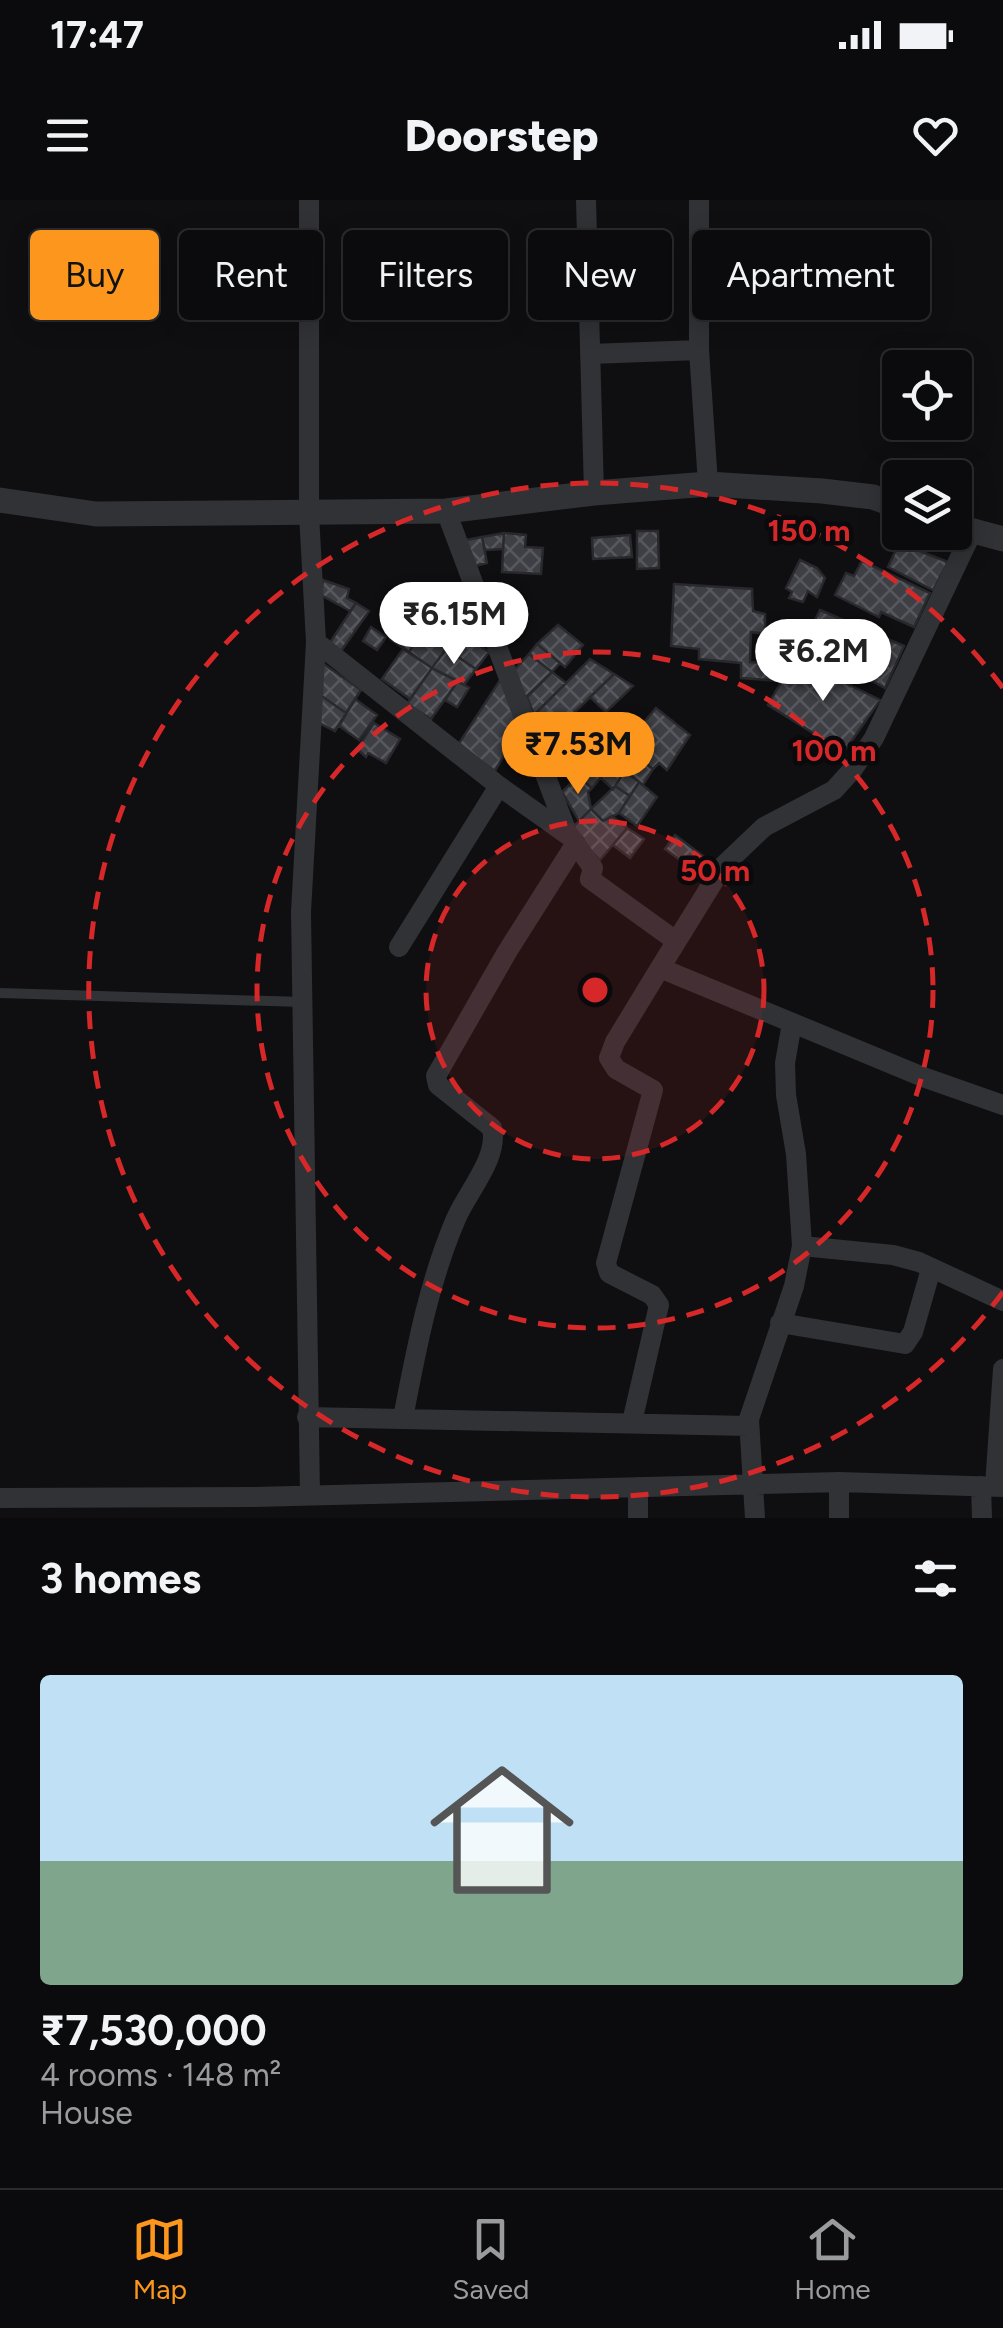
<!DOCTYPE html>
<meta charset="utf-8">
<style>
:root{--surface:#0b0b0d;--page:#19191b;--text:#f1f3f6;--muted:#9a9b9d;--line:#2b2b2e;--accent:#fc961c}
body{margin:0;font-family:Figtree,sans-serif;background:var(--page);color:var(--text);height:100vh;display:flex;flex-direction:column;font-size:38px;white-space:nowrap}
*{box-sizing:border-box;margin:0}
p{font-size:32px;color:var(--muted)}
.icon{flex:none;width:55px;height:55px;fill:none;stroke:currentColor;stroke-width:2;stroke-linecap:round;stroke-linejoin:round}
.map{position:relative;height:1318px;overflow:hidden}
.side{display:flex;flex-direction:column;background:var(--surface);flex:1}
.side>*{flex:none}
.hud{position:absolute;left:30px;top:30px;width:945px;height:90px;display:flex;gap:20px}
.tools{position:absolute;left:882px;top:150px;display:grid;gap:20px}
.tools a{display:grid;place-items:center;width:90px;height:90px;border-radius:10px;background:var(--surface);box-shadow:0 5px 25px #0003,0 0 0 2px var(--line);font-size:50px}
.price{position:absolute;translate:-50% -85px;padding:0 22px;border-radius:35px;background:#fff;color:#222;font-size:32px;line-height:65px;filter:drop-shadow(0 2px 5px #0008)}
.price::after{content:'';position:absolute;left:50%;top:60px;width:30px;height:22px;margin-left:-15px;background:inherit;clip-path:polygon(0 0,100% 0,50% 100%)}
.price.active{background:var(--accent);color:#111}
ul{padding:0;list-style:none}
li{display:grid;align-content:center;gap:20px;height:530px;padding:0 40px}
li+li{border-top:2px solid var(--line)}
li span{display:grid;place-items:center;height:310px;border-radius:10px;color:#555}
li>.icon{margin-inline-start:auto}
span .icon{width:180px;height:180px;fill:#fffc;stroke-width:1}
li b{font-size:42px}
h2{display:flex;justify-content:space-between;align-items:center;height:120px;padding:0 40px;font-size:42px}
.pill{padding:0 35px;border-radius:10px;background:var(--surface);box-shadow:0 5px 25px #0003,0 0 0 2px var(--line);font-size:35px;line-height:90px}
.pill.active{background:var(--accent);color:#111}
.status{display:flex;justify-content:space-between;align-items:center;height:70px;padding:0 50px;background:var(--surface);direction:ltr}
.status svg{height:28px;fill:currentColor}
header{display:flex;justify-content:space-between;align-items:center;height:130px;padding:0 40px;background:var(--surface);font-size:45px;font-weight:800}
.tabs{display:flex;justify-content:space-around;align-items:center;height:140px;border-top:2px solid var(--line);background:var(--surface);font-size:28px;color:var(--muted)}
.tabs a{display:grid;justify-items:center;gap:5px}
.tabs .active{color:var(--accent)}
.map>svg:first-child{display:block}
.building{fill:url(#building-cross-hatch);stroke:#29292d;stroke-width:2.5}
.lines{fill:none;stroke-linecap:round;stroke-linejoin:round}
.service{stroke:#303236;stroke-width:10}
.minor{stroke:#303236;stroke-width:20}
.tertiary{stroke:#303236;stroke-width:25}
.ring{fill:none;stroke:#d62828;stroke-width:5;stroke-dasharray:18 12}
.centre{fill:#d62828;stroke:#0a0a0c;stroke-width:5}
.ring-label{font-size:30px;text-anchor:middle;font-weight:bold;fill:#d62828;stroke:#0a0a0c;stroke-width:9;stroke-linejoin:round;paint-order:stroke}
</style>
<div class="status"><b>17:47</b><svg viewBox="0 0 49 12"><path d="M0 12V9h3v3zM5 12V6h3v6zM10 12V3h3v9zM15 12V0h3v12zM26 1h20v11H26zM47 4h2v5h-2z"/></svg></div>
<header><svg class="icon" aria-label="menu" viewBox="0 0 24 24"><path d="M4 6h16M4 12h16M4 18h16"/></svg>Doorstep<svg class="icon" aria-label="heart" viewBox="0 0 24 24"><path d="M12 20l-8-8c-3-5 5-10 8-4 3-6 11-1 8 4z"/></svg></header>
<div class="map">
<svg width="1003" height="1318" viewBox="0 0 1003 1318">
<defs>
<pattern id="building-cross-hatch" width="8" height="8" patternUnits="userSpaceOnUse" patternTransform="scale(2.5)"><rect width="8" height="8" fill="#3e3f44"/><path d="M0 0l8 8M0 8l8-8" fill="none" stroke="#57585d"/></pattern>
</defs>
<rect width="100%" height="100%" fill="#0f0f11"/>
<path class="building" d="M637,331H658L659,368L637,369Z
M504,333L503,349L485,350L482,337Z
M504,333L526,335L525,347L543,348L541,374L502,372Z
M630,335L632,357L593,359L592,338Z
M482,337L487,363L470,367L461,341Z
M899,343L948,362L933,390L888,367Z
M800,360L817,368L825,378L817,397L808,391L803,402L789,398L792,392L786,388Z
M862,361L930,393L914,427L881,412L879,417L835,395L846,373L854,376Z
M323,380L349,389L347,398L356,403L350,411L321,395Z
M674,384L752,389L753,411L765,414V434L751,432L750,462L770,463L778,481L741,478V463L699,459V449L671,446Z
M456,389L476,423L446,449L409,425Z
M356,403L369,411L341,451L329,444Z
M820,410L904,446L885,488L803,444Z
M397,423L422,433L409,452L390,439Z
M558,425L583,445L565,467L537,444Z
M371,427L386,437L377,450L363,441Z
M422,433L446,449L432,468L409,452Z
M464,435L489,452L476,469L446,449Z
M537,444L560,463L552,472L529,454Z
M403,449L432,468L410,499L382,479Z
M446,449L476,469L464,485L432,468Z
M529,454L552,472L522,501L509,476Z
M315,458L361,490L346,513L313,490Z
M795,458L880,500L844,552L768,505Z
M590,459L614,474L545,541L534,515Z
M432,468L458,481L431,519L407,504Z
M552,472L566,483L534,515L527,497Z
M614,474L633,486L606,512L590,497Z
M502,477L523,522L495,571L458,545Z
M458,481L469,488L457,507L445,500Z
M313,490L346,513L335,531L311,519Z
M355,499L377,515L359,540L339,526Z
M656,508L690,535L667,570L659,563L653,569L628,550L642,532L640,527Z
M571,515L581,545L561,559L545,541Z
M374,523L400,539L386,563L368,553L366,557L357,549Z
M624,546L653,569L643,585L613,561Z
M592,549L610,566L592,588L570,570Z
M613,561L625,571L613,589L601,578Z
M625,571L639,582L630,596L615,586Z
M578,576L592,588L588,592L591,609L579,621L562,592Z
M639,582L657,597L637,626L619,613Z
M615,586L630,596L619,613L603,621L591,609Z
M591,609L603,621L612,616L627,628L600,660L577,637L574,626Z
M627,628L644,639L630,658L613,645Z
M675,635L711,662L701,675L665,649Z"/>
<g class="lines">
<path class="service" d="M0,793L302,802"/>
<path class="minor" d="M309,0V314L316,442L301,712L310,1295
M586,0L594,293
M699,0V150L708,284
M590,154L699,150
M972,332L874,538L853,569L834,590L764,627L723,666L660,768L923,877L1003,905
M316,442L499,586L568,635L446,311
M570,636L593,668L590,679L676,741
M399,747L499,586
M802,1046L893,1055L919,1062L1003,1101
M780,1123L905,1144L913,1132L931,1069
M307,1217L749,1226
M403,1218C416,1151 428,1085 455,1021C466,993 499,959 492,928L438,885L436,876L507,752L576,643
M632,1222L659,1105L652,1095L609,1073L606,1063L653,890L616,869L609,858L615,842L660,768
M839,1282V1318
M981,1286L982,1318
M995,1286L1003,1169
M638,1287V1318
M0,1298L252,1297L839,1282L1003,1287
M755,1318L749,1219L794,1086L802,1046L796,954L786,895L785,863L792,823"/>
<path class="tertiary" d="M0,300L96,314L446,311L594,293L708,284L822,291L873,297L900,307
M955,326L1003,339"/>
</g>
<circle cx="595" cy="790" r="169" fill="#d62828" fill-opacity=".12"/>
<g class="ring">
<circle cx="595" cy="790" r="169"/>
<circle cx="595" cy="790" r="338"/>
<path d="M1003 1092A507 507 0 1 1 1003 488"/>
</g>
<circle cx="595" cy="790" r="15" class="centre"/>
<g class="ring-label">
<text x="809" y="341">150 m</text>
<text x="834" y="561">100 m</text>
<text x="715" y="681">50 m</text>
</g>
</svg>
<div class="tools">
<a><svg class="icon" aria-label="locate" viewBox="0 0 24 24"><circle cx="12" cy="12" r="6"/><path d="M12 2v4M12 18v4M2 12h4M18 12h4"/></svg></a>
<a><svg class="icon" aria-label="layers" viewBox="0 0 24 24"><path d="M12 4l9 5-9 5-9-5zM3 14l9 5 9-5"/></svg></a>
</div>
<b class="price" style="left:454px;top:467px">₹6.15M</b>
<b class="price" style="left:823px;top:504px">₹6.2M</b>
<b class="price active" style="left:578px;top:597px">₹7.53M</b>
<div class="hud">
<a class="pill active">Buy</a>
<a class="pill">Rent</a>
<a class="pill">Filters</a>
<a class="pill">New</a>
<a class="pill">Apartment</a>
</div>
</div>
<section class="side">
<h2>3 homes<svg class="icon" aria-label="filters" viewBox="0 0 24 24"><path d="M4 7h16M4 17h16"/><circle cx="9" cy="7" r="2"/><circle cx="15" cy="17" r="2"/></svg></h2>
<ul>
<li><span style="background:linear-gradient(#bfe0f5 60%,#7fa58c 0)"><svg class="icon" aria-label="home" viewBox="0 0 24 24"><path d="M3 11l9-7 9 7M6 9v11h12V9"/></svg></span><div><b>₹7,530,000</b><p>4 rooms · 148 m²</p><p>House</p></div></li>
</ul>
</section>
<nav class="tabs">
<a class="active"><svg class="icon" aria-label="map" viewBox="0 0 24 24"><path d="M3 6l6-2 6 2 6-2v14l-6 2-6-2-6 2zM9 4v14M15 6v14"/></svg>Map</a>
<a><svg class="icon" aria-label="saved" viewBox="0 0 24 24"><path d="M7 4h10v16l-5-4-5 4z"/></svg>Saved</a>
<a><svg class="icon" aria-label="home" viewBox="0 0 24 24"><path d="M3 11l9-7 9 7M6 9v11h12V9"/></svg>Home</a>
</nav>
